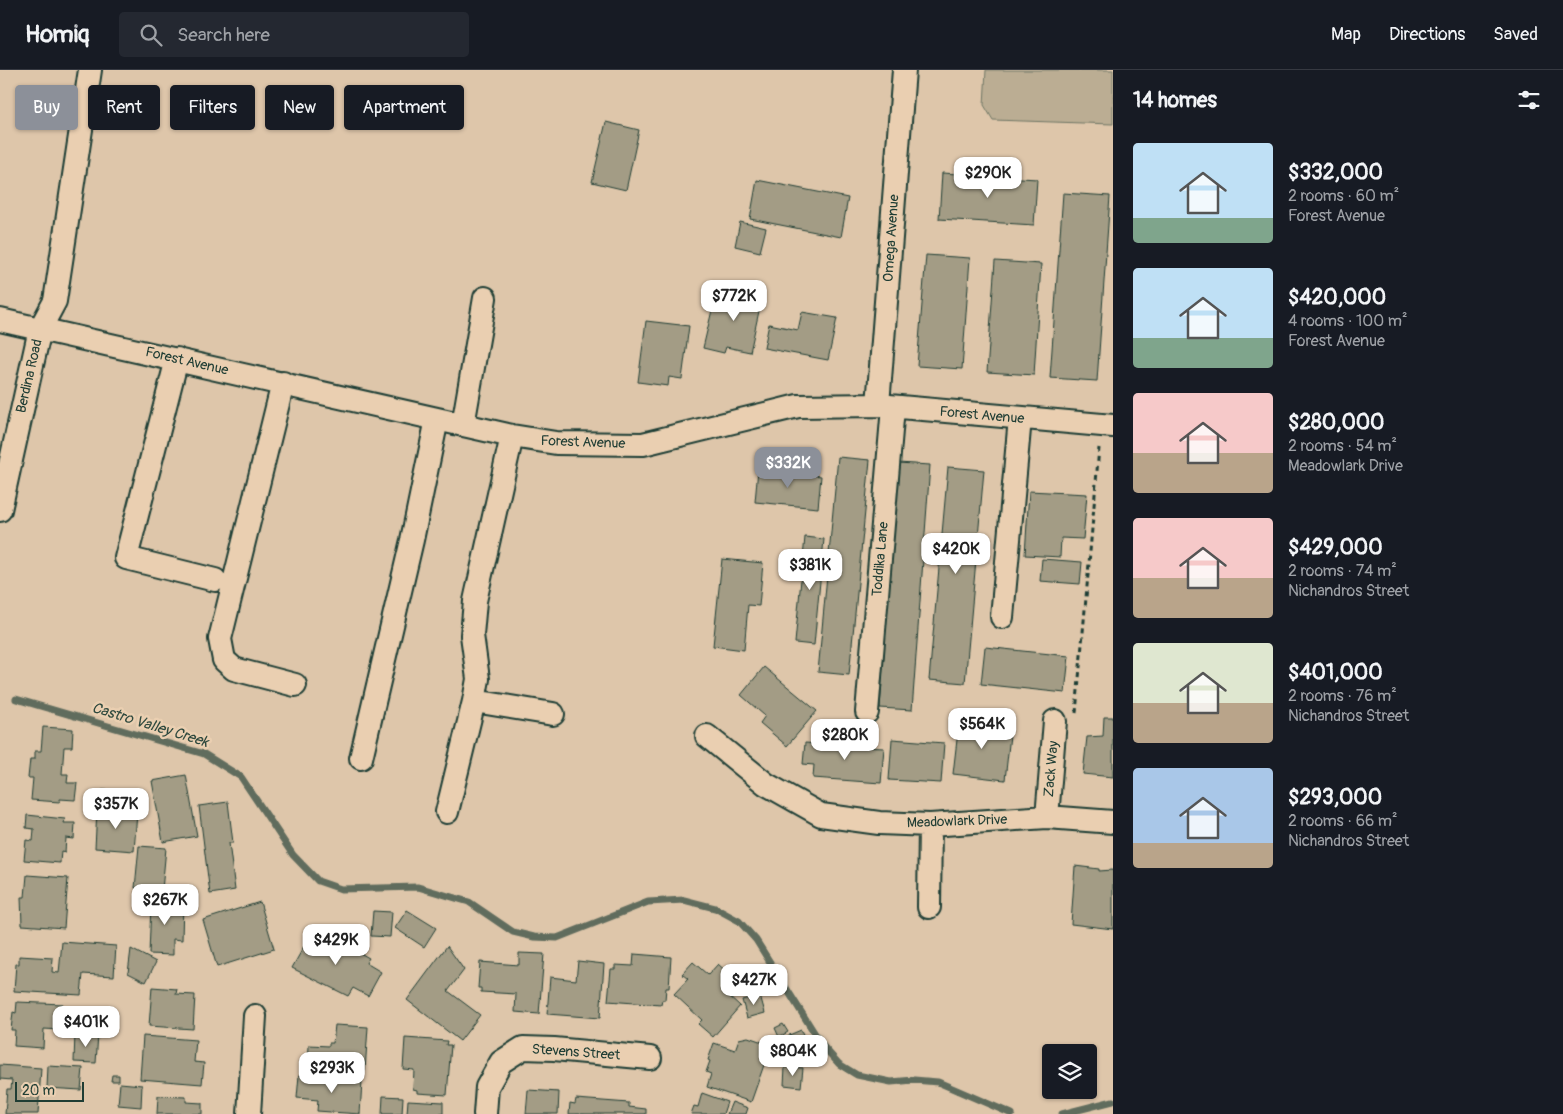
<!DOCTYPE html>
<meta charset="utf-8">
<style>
:root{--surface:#171b24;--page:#242831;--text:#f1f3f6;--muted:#9ea1a6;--line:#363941;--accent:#8c9099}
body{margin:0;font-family:Pangolin,sans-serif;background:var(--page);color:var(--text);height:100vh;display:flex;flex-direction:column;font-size:19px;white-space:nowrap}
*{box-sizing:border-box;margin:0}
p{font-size:16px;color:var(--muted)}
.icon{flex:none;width:28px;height:28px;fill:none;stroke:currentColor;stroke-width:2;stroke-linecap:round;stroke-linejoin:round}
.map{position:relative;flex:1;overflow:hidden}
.drawer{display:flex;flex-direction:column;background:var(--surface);width:450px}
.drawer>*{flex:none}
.guide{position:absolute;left:15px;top:15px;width:475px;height:45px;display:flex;gap:10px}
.buttons{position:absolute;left:1042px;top:974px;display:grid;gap:10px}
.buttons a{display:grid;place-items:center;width:55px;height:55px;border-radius:5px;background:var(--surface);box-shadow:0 1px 4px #0004;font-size:25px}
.scale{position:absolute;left:15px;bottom:12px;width:69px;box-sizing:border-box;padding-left:5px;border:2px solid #1f3d34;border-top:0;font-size:14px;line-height:18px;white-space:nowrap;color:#1f3d34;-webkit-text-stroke:4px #eacfb1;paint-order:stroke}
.price{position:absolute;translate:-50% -42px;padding:0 11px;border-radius:10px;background:#fff;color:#222;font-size:16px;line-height:32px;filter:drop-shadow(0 1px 2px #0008)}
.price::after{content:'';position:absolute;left:50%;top:30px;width:15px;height:11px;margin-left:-8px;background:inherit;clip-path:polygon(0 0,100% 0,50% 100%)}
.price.selected{background:var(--accent);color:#fff}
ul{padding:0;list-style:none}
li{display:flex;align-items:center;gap:15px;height:125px;padding:0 20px}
li span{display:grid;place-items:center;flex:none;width:140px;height:100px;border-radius:5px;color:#555}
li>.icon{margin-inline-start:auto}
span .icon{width:60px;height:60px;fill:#fffc;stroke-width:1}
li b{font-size:21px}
h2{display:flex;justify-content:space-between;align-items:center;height:60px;padding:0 20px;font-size:21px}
.pill{padding:0 18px;border-radius:5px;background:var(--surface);box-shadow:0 1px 4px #0004;font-size:18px;line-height:45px}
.pill.selected{background:var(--accent);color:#fff}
header{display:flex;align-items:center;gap:30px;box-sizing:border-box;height:70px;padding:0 25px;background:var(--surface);border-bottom:1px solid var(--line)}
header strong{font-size:24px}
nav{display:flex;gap:28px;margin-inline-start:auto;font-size:18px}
.search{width:350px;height:45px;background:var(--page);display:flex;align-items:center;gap:12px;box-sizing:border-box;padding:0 18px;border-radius:5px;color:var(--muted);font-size:19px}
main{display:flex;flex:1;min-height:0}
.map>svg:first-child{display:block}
.green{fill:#bbad93;stroke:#6d7564}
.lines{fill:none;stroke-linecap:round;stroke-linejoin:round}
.stream{stroke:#606c5d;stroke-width:7}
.building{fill:#a39c85;stroke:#1f3d34}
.minor-casing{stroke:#1f3d34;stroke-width:26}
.path{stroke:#1f3d34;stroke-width:3;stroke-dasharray:5 4;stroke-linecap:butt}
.minor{stroke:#eacfb1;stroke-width:22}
.labels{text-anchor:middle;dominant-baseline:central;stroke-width:5;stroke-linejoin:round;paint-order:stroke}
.street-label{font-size:14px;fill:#1f3d34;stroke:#eacfb1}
.water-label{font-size:15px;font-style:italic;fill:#2f493e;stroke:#eacfb1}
</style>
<header>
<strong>Homiq</strong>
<div class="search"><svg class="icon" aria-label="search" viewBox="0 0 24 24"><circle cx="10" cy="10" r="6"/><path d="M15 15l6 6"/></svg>Search here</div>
<nav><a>Map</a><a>Directions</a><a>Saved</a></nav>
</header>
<main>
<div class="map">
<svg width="1113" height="1044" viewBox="0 0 1113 1044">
<rect width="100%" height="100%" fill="#dec6aa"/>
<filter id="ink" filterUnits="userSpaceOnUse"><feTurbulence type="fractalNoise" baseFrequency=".02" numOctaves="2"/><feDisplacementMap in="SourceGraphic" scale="10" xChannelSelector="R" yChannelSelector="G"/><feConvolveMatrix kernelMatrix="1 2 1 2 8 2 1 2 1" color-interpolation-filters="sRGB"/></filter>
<g filter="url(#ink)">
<path class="green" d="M986,0H1113V54L993,50L984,35Z"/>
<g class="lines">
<path class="stream" d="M16,629L204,684L241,707L293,785L318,811L341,819L418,817L469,832L513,862L534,867L557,868L648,832L684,830L715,838L739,851L756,870L822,975L839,994L857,1005L891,1012L914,1010L938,1012L1012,1044
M1062,1044L1113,1031"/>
</g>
<path class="building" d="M606,52L639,60L626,120L592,112Z
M942,103L1037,109L1034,155L939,149Z
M757,110L848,128L841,167L750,149Z
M1063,123L1110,126L1097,311L1050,308Z
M740,152L766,158L760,182L735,176Z
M926,185L970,188L962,299L917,296Z
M995,191L1041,194L1034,305L987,302Z
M733,216L763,223L750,282L726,277L724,283L703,278L713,236L727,239Z
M802,242L837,248L828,290L764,278L769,254L798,260Z
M646,251L689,256L682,309L669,307L668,316L638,312Z
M838,387L870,390L849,605L818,602Z
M898,393L930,395L912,640L880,638Z
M948,397L984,400L965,613L929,610Z
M758,399L821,406L818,438L755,432Z
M1029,421L1087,424L1083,469L1061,468L1060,487L1025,485Z
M805,467L824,469L814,575L795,573Z
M722,489L763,493L759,536L748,535L744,580L713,576Z
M1042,489L1082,492L1080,514L1040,511Z
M985,577L1069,586L1065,623L981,614Z
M764,597L817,641L787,676L760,653L765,646L741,625Z
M971,643L994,646L992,663L1010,665L1005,710L953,704L958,661L968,662Z
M1104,647H1113V707L1083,704L1087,667L1103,666Z
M43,657L73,659L72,677H64L62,704H68L67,713H77L75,730L60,729V732L31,730L33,708H28L30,689H35V681H41Z
M834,667L863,669V677L884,678L881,713L813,708L814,695L803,694L805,673L833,675Z
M892,669L944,673L941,713L889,710Z
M186,705L197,766L163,772L152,711Z
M102,720L122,721L121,740L101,738Z
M228,732L233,773H229L235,820L210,824L199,736Z
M97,740L137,743L134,781L95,778Z
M27,745L65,749L64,753H75L74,769L66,768L65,782L61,781L60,793L24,790L26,770L33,771L34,759L26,758Z
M139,776L166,778L162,820L135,818Z
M1075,796L1099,799V801L1113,800V859L1071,854Z
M27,805L68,808L64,858L22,855L21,827H25Z
M154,830L183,831L182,870L173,869V885L149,884L151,834H154Z
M260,832L274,879L217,897L203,850Z
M407,840L436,858L424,877L395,858Z
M373,841L392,842L390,867L371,866Z
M312,862L333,874L335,869L369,888L366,893L381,902L368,926L353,918L348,926L292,898Z
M62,872L116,876L114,906L83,904L81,925L14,921L16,894H19V886L53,888L52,902L59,903Z
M447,876L464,900L448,921L480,945L460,971L407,930Z
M131,879L156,892L146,912L128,903Z
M519,883L544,884L539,944L515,942L516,924L481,922V918H478L480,892L519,895Z
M634,884L671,887L669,918H666L665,930H662L661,935L608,931L611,899H615V895L633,896Z
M578,891L604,894L600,948L547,944L550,907L576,910Z
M693,892L708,905L718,894L738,912L727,924L740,936L713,967L698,954L702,950L674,924L688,909L682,904Z
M152,917L177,919L176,924L195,925L193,959L149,956Z
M760,925L765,943L747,948L742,930Z
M17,932L63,934L61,960L44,959L43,978L14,976L15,960H11L13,942L16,943Z
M783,954L788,962L779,967L775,958Z
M335,955L368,957L365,1001L308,998L309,975L329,976V973H333Z
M801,960L805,969L792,976L787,966Z
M75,963L98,964L96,993L74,992Z
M143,966L196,970L194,992L204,993L202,1014L140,1009Z
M748,967L771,975L751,1032L707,1017L711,1004L706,1002L710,991L708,990L714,973L735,980L739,969Z
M405,968L447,971L446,975H451L447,1025L417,1023V1020L413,1019L414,1000L403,999Z
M785,979L790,989L780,994L775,984Z
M0,995L41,998L38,1044H5L7,1019H11L12,1010L0,1009Z
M48,996L83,998L81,1020L47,1018Z
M785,997L803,998L801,1017L784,1015Z
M112,1005H119V1011H111Z
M299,1005L362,1011L360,1044L317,1041L318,1030L297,1028Z
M120,1013L142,1015L141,1037L118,1035Z
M528,1020L559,1022L558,1044H526Z
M702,1023L727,1032L723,1044H691L694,1036L698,1037Z
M158,1026L186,1027V1032L202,1033V1044H157Z
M383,1026L403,1027L402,1044H382Z
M576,1029L629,1033V1037L646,1039V1044H569L570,1033L575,1034Z
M408,1030L443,1032V1044H407Z
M732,1032L748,1038L746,1044H727Z"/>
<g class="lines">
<g class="minor-casing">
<path id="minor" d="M0,250L512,366L556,373L643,374L798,336L878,335L1113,356
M177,289L126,488L215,510
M283,313L220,569L224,590L234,599L295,615
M878,335L904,0
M463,355L485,228
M512,366L475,531L472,565L478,609L474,631L553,644
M0,440L40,259L55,231L90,0
M1002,547L1020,348
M867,642L893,337
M707,666L766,714L821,745L879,753L930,755L1047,747L1113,752
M361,688L412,470L437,349
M447,742L474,631
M1047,747L1055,651
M929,837L930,755
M249,1044L255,946
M485,1044L487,1017L501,992L523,978L554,979L650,988"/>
</g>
<path class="path" d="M1076,643L1099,378"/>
<use href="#minor" class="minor"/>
</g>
</g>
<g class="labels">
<g class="street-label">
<text transform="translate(891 168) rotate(-86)">Omega Avenue</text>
<text transform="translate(187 291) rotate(13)">Forest Avenue</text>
<text transform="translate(29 306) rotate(-77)">Berdina Road</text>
<text transform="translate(982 345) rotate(5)">Forest Avenue</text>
<text transform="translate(583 372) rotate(2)">Forest Avenue</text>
<text transform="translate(880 489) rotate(-85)">Toddika Lane</text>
<text transform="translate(1051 699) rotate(-85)">Zack Way</text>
<text transform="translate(957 751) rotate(-2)">Meadowlark Drive</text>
<text transform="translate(576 982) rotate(4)">Stevens Street</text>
</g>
<g class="water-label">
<text transform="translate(150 655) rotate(17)">Castro Valley Creek</text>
</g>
</g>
</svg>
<div class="buttons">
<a><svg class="icon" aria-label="layers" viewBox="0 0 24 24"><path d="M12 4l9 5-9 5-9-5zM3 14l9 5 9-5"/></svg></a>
</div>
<div class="scale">20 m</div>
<b class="price" style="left:988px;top:129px">$290K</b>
<b class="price" style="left:734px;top:252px">$772K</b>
<b class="price selected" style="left:788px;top:419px">$332K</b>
<b class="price" style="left:956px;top:505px">$420K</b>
<b class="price" style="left:810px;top:521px">$381K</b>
<b class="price" style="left:982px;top:680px">$564K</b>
<b class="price" style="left:845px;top:691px">$280K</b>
<b class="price" style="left:116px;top:760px">$357K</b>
<b class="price" style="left:165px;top:856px">$267K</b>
<b class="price" style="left:336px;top:896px">$429K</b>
<b class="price" style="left:754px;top:936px">$427K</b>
<b class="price" style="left:86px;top:978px">$401K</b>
<b class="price" style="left:793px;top:1007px">$804K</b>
<b class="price" style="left:332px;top:1024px">$293K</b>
<div class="guide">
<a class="pill selected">Buy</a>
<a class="pill">Rent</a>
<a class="pill">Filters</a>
<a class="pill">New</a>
<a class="pill">Apartment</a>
</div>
</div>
<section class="drawer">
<h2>14 homes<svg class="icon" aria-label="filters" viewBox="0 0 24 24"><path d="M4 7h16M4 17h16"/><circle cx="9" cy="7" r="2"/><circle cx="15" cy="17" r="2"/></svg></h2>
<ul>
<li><span style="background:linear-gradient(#bfe0f5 75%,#7fa58c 0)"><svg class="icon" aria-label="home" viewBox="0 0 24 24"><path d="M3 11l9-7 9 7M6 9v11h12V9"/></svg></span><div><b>$332,000</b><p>2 rooms · 60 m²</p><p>Forest Avenue</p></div></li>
<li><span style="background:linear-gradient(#bfe0f5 70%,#7fa58c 0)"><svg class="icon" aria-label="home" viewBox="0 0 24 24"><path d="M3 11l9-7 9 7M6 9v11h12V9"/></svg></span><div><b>$420,000</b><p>4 rooms · 100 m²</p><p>Forest Avenue</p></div></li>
<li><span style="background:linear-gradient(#f6c9c9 60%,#b9a48a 0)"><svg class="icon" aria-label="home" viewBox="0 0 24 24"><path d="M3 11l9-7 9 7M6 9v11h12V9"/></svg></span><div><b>$280,000</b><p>2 rooms · 54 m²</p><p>Meadowlark Drive</p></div></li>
<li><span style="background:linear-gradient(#f6c9c9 60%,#b9a48a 0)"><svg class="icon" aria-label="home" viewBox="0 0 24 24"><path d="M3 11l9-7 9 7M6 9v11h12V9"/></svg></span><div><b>$429,000</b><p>2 rooms · 74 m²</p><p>Nichandros Street</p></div></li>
<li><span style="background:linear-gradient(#dfe7d0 60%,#b9a48a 0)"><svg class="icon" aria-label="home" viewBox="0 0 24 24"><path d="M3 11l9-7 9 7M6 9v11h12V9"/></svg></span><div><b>$401,000</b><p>2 rooms · 76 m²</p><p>Nichandros Street</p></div></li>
<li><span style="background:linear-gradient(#a9c7e8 75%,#b9a48a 0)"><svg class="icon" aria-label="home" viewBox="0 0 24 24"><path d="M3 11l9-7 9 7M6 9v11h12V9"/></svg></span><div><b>$293,000</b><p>2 rooms · 66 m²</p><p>Nichandros Street</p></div></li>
</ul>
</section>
</main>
